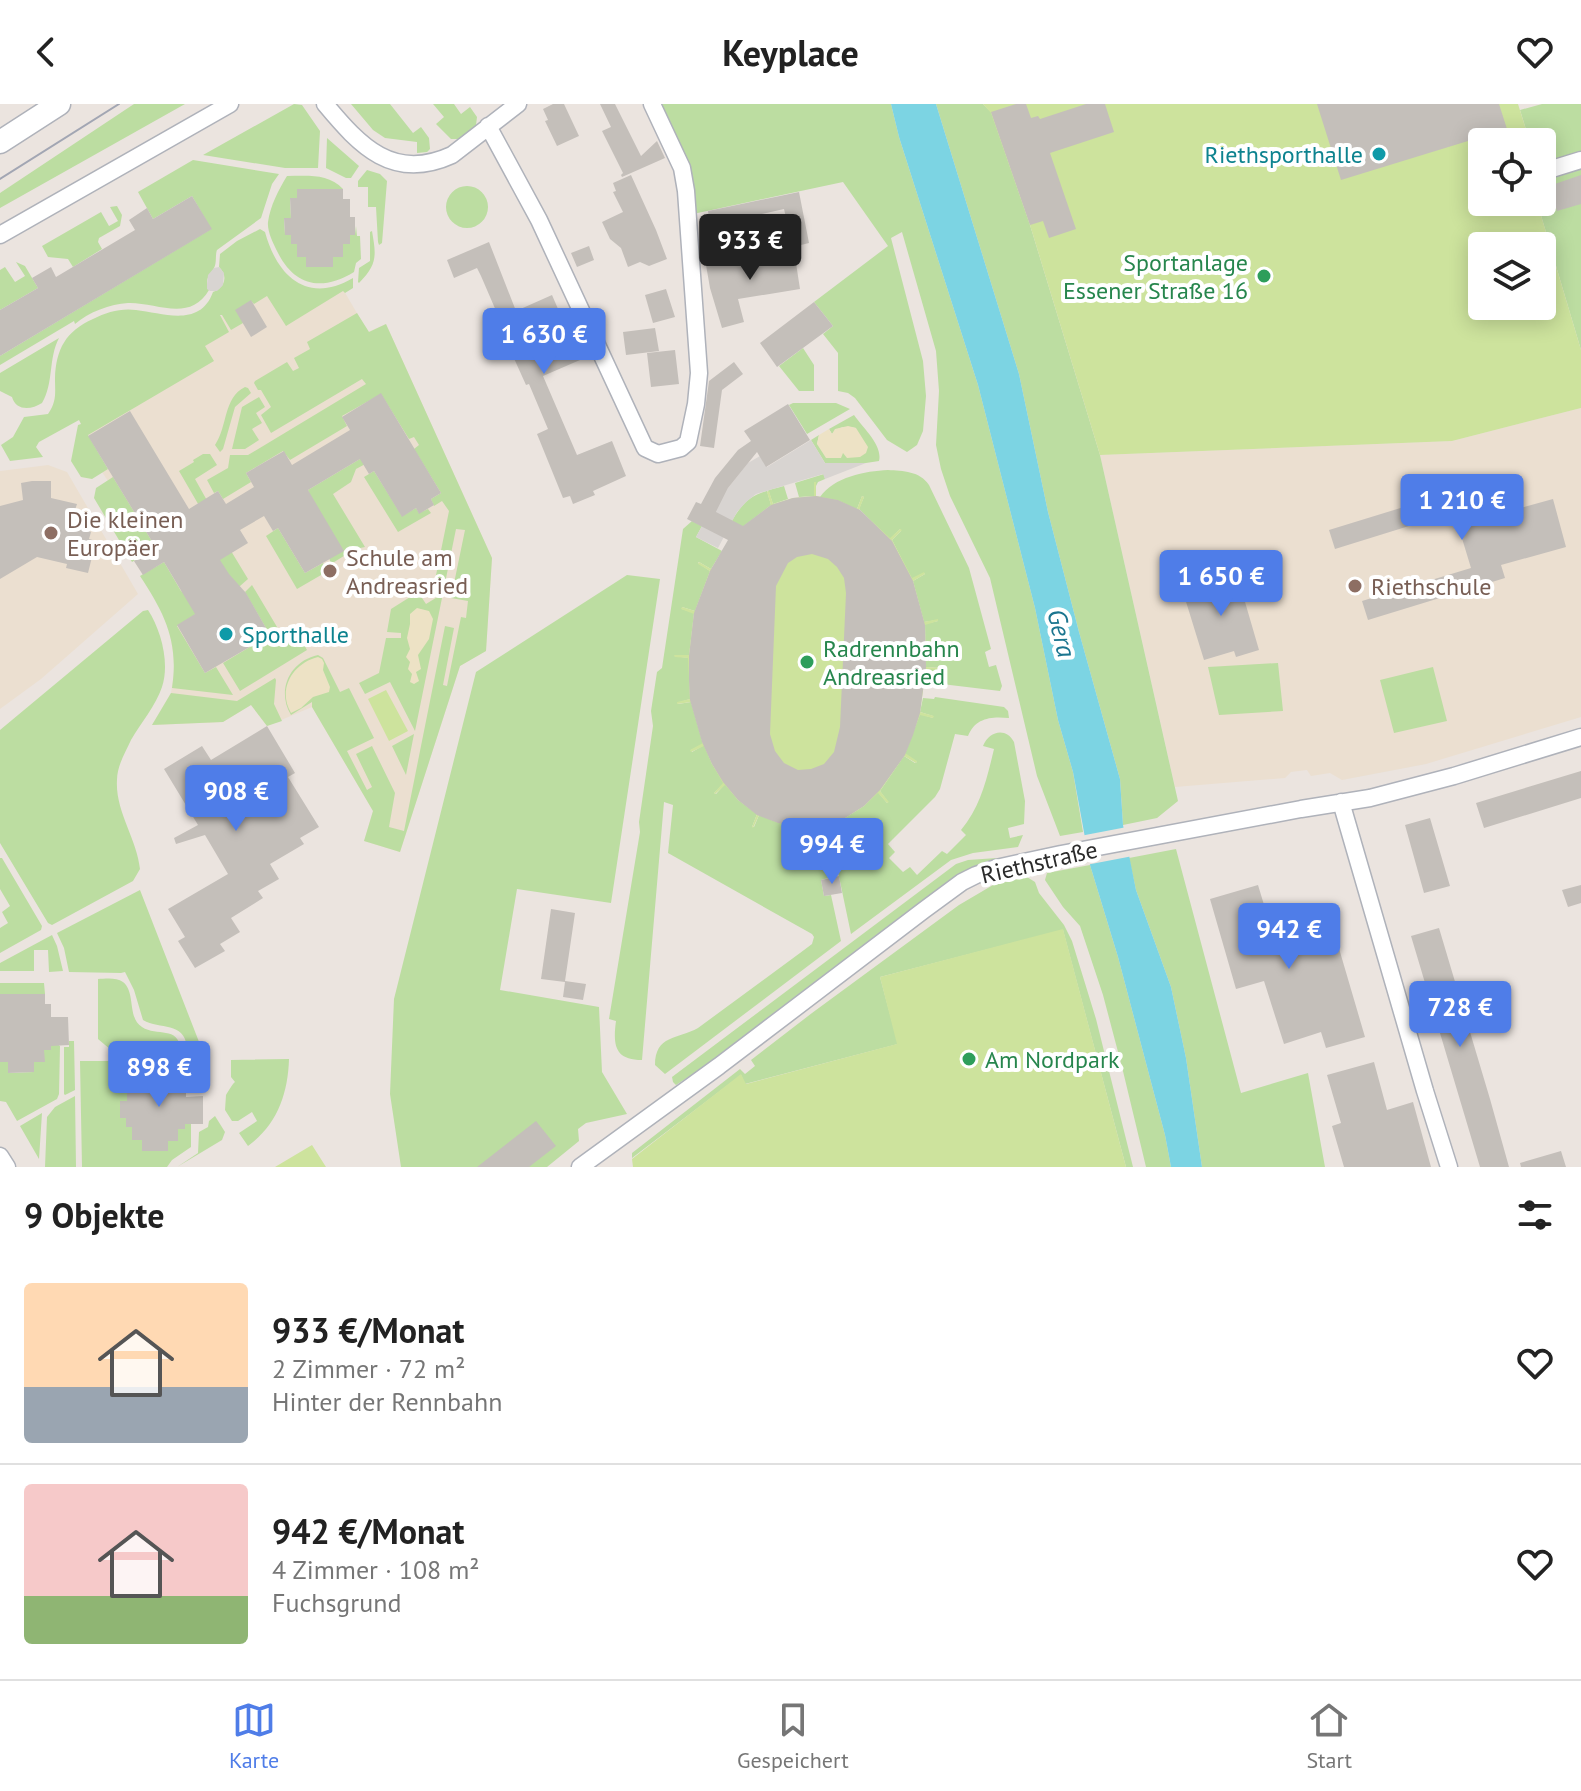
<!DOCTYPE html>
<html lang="de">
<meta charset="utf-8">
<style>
:root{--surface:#fff;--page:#f2f2f2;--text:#222;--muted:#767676;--line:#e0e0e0;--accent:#4f7de8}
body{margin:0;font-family:"PT Sans",sans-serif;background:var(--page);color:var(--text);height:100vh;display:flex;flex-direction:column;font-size:30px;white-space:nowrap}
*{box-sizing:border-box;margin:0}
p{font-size:26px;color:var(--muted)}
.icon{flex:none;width:44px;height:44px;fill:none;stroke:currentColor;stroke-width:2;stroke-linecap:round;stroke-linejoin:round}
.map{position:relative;height:1063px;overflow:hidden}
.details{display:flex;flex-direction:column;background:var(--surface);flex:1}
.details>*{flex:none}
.fabs{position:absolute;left:1468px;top:24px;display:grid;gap:16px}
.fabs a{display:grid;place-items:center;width:88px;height:88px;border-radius:8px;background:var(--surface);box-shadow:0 4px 20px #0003;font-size:40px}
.price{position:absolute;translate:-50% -68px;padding:0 18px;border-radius:8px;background:var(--accent);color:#fff;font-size:26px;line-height:52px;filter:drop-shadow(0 2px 4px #0008)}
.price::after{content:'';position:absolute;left:50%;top:48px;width:24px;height:18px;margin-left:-12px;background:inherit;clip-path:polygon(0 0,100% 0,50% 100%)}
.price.selected{background:#222;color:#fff}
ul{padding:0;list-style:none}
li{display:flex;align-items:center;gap:24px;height:200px;padding:0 24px}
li+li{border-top:2px solid var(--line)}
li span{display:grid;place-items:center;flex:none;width:224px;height:160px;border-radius:8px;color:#555}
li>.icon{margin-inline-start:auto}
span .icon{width:96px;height:96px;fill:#fffc;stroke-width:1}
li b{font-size:34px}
h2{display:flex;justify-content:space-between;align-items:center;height:96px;padding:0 24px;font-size:34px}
header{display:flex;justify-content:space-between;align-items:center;height:104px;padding:0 24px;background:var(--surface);font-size:36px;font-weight:600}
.dock{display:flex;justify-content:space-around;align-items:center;height:112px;border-top:2px solid var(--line);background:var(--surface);font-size:22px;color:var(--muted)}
.dock a{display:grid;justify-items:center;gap:4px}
.dock .selected{color:var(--accent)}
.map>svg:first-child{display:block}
.education{fill:#ebdfd0}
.green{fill:#bcdda1}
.sand{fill:#ede2c5}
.pitch{fill:#cde39d;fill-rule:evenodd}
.plaza{fill:#d8d4d1}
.water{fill:#7cd4e3}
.pier{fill:#ebe4df}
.building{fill:#c4bfba;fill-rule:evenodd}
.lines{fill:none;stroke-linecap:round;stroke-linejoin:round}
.street-casing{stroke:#afb2ba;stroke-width:19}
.secondary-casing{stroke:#afb2ba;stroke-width:25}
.street{stroke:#fff;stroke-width:16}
.secondary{stroke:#fff;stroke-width:22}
.tram{stroke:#a2a6b3;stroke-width:2}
.culture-dot{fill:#0f9aa8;stroke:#fff;stroke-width:3}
.leisure-dot{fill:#2e9e5b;stroke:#fff;stroke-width:3}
.education-dot{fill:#8d6e63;stroke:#fff;stroke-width:3}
.labels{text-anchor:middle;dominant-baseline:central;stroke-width:8;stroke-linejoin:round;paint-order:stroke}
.culture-label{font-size:24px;fill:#0d838f;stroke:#fff;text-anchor:end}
.leisure-label{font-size:24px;fill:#27864d;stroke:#fff;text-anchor:start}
.education-label{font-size:24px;fill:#785e54;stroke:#fff;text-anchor:start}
.street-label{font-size:24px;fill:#2b2b2b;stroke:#fff}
.water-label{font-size:26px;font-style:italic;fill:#1b758f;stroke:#fff}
</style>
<header><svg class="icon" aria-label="back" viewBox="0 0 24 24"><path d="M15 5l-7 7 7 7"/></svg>Keyplace<svg class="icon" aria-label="heart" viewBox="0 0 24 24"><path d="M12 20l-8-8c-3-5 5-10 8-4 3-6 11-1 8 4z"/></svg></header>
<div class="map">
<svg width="1581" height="1063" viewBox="0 0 1581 1063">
<rect width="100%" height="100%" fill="#ebe4df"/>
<path class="education" d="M266,185L344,187L368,228L386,220L492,454L486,547L460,562L400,748L364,737L373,707L312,603L267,622L251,601L223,618L152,621L171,589L174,569V554L170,529L181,488L164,458L143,471L134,457L155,444L113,374L108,377L102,368L108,364L70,301Z
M1581,304V613L1426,660L1342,676L1330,669L1311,672L1307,666L1291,668L1285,674L1175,683L1100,351L1452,337Z
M48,361L67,368L138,490L41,575L0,605V367Z"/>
<path class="green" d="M134,0H185L0,104V89Z
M294,0L302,1L320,27L318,64H285L203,51Z
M351,0H390L413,29L421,23L429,34L430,45L427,48L417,49V38L385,34L373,26Z
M433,0H454L461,10L470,3L477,13L476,21L460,35H451L436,20L444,13Z
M660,0H891L899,33L978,281L1035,504L1058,616L1073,668L1083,728L1060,732L1037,672L990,474L950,392L941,365L936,341L939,287L936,247L902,128L891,134L923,257L926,292L923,327L917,341L907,348L887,336L855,294L848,289L838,287V249L823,230L833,222L814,198L888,142L843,78L693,110Z
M936,0H983L991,8L1030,121L1100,351L1178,697L1157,714L1123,721L1120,675L1079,528L1048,408L1019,270Z
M1542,0H1581V246L1537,98H1542V38H1526L1528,32L1520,6Z
M327,34L359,62L351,74H346L326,64Z
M193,56L279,70L272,80L261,114L217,146C215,151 217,159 214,164C210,173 204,173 209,186C190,219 156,198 128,199C110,200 89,208 75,220L74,217L0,261V252L211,125L192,92L153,115L138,88Z
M367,66L380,70L387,77L382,139L379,141L378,138L376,103H368V83H358V77Z
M287,72C307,72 328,69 343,85H297V94L290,95L291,114L284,115L285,130L291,131V140H297V153H306L307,163H332L333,153L343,140H350V131L355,130L356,122L357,132H360L361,155L356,159L354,168C321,188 294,182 277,147C273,139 267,127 268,118C270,102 279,85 287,72Z
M446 103a21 21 0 1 1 42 0a21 21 0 1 1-42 0Z
M117,102L122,111L120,122L99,134L98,138L102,145L73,163L68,155L48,153L42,142L101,108L109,122L118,117L110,103Z
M260,125L265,128C277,172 307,201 353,174V184L345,189L343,187L286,222L267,192L254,200L251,197L243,219L231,226L222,211H220L229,228L205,242L214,257L88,331L108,365L92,375L81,373L71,357L78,321L81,320L79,316L39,338L36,343L43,353L10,357L1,341L13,333L24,313L48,310C57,297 55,289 55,274C56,245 66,227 93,215C107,208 121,204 136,206C163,209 200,224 213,188C224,185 229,172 219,163L220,150L237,137Z
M372,127C376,151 378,160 359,179L358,178L359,164L370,157V128Z
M16,158L25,162L38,184L0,206V166L5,163L15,178L25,172Z
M357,209L369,228L386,220L492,454L486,547L460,562L400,748L364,737L373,707L312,603V598L291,611C276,586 290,557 318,551L323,554L340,588L349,584L374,634L347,647L367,686L372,683L356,650L372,642L395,689L389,723L404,727L445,522L454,524L443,581L447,582L461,513L466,514L468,497L451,494L465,426L456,425L415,627L390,578L365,590L359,579L379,569L386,534H401V529L387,528L391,505L418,488L426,500L439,492L431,479L435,476L449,407L442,397L434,402L431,395L441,389L414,345L419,341L414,333L409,335L381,290L342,312L347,322L290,356L283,347L246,369L251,378L223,395L218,387L214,389L207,376L228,364L230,351H248L366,280L362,275L271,329L261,311L271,303L261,286H258L254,279L255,277L287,258L293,267L299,264L294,254L310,245L307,238Z
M59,234C48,255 54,279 42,299C31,306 16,307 12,293L0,287V269Z
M803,244L814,261V287H799L779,262Z
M245,283L248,284L251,289L235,303L223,345L220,348L215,341C228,322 223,294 245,283Z
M259,293L265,303L256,309L262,319L252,325L259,336L245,345H232L242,303Z
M793,299H836L850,305L807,330L789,301Z
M854,311C863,324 883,341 879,357L866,359H825L811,336L819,331L817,340L843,349L856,324C847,322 838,322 832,330L829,325Z
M203,350H210L217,361L195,375L209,400L201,405L179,367L194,358L193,356Z
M365,352L369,358L356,365L351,378L333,390L365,443L355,445L331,460L308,386Z
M888,366C903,367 920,367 929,381L969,464L991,545L985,548L989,563L996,561L1002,582L1000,587L925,578L926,565L940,564L926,563L925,520L938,517L937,516L924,518L913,477L925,470L924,469L912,475L892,436L901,427L900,425L890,435L859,405L864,393L862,392L857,405L820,393C834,373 865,367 888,366Z
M374,367L402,412L416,404L419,409L428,405L431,409L398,428L364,373Z
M824,370L825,375L818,378L816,382V378L814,392L799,393L795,379Z
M113,373L156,444L132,458L94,394L96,384Z
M784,382L788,395L773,400L769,388L767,387L771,401L736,428L730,420C746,392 754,390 784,382Z
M692,417L702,422L696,433L722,447L711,465L699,458L698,459L710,467L695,507L682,503V505L694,509L689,552H674L689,554L690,595L677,599L678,600L691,598L703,640L691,646L692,648L704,641L712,660L724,679L714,689L716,690L725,680L738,696L757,710L752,723H754L759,711L800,723L799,736L801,737L802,723L817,722L828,774L821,776L824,792L831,791L841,837L665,970L655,961C655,931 678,935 698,924L800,849L812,840L814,833L812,830L668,749L673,701L664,698L642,956C614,956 613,940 616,917L609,915L640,728L639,718L653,622L651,607L657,568L662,564L683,425Z
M278,424L305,469L323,459L328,467L297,485L266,432Z
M228,442L248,475L240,482L233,483L212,443Z
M164,458L181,487L207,503L177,522L205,569L216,563L233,591L172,584C179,538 165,510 140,472Z
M627,471L660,475L611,799L517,785L500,886L599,903L602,968L627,1010L586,1019L578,1025L579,1037L547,1063H401L390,990L394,895L476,568Z
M252,481L280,528L279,535L303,539L307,546L240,587L223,559L270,531L245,488Z
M148,506C161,526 170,559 162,583C156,601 141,619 131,636C125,649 117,662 117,676C115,707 137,735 140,765L133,777L52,821L48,819L0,739V626L143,507Z
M1278,559L1283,607L1219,611L1208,563Z
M1433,563L1447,617L1394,629L1380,576Z
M275,574L276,576L274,600L282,617L267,622L251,601L223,618L152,621L171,589L237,597Z
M935,593L1004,603L1008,607L1009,614C991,612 975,614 968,632L955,630L940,685L935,693L888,740L895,748L889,754L903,768L910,763L917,771L942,747L947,750L966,731L961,726C981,702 987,674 994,645L983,642C989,627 1006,623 1014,638L1025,697L1024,720L1008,724L1010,734L1023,731L1018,743L973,749L951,756L851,830L828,720L843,714L847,728L849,727L845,714L864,702L878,688L887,699L888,698L880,687L904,652L915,659L917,658L905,650L920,610L933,614V612L920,608L923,594L934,595Z
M414,630L406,671L392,642Z
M1176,745L1241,989L1308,969L1325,1063H1202L1186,954L1171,883L1136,786L1129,754Z
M0,754H2L42,822L41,826L0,849V824L8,819L2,808L10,802L0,785Z
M997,754L959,770L705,962L676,981L673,978L672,973L956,760L968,756Z
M1090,761L1118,853L1165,1031L1171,1063H1146L1122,963L1103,891L1080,822L1063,803L1045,776L1047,769Z
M1027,773L1035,778L1039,789L1064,821L1072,837L1096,915L1133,1063H1126L1063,826L880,873L898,940L745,980L741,971L632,1054V1049L740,965L745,970L755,962L751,956L812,909L959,801L993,781Z
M140,786L201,943H187C184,917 160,926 143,916L134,886L125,868L121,869L69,868L64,844L57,829Z
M52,831L57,842L63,867L49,868L48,846H34V867H0V859Z
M98,875C105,875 116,873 123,878C136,888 127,914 142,923C157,933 178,921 181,946H111L98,935Z
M0,879H44L45,890H27L16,894L15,890H0Z
M51,936L60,942L59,990L57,995L17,1017L6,998L0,997V958H8V969L34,968V958H44V946H51Z
M69,937H74L75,986L65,991L64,990V943H69Z
M289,955C288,990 277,1021 248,1042L239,1029L257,1017L252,1008L238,1017H232L225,1006L226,991C228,988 233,979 235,978L231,973V956Z
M80,957H153L155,963L162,962L170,966L178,964L180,969H162L161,972L150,968H134L133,977L127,978V1023H132V1036H142V1047H168V1037H178V1025L185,1024V1015H191V1043L172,1056L167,1063H82Z
M75,992L76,1063H45L47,1013L55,1003Z
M42,1009L39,1055L20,1022Z
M215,1012L225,1028L222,1036L177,1063L198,1049L199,1028L208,1023L209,1017Z"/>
<path class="sand" d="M848,322L856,324L868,343L866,349L860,353L847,354L843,349L841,354H826L817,340L819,331L829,325L832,330L835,325Z
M417,504L429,507L433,515L429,535L418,551L421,565L416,568L419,577L414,580L410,578L412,570L408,565L410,558L406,553L410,545L407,534L410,520V510Z
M318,553L322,555L324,559L323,566L330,583L329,588L313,593L301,604L291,609C277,585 293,559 318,553Z"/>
<path class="pitch" d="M983,0H1518L1528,32L1526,38H1482V98H1537L1581,246V304L1452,337L1100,351L1030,121L991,9ZM1482,142H1542V202H1482Z
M814,378H816V392L838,396L857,405L862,392L864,393L859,406L890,434L900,425L902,426L892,436L912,474L924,468L925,470L913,477L924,518L938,515V517L925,521L926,563L940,564V566L926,565L920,608L934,612L933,614L920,611L905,649L917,657L916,659L904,652L880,687L889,698L887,699L878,689L864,702L845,714L849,727L847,728L843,715L802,723L801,737H799V723L778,719L759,711L753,724L752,723L757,710L738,696L725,681L715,690L714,689L723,679L712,660L704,642L691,648L690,646L703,639L691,598L677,600V598L690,595L688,554L675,553L674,551H689L694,510L681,505L682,503L695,507L710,467L698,460L699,458L711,465L737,428L771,401L767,388L769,387L773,400L793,394L814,392Z
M386,586L408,627L389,637L368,595Z
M1063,825L1126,1063H633L632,1055L741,970L746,980L897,940L880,873Z
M312,1041L326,1063H275Z"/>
<path class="plaza" d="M219,163L224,169L223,181L217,187H210L207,185V180L208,171L214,164Z
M811,336L825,359H866L825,375L823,370L756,390L746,398L737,408L718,444L696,433L702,422L716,408L728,384L748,359L760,352L767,363Z"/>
<path class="water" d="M891,0H936L1019,270L1048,408L1079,528L1120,675L1123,721L1136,786L1171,883L1186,954L1202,1063H1171L1165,1031L1118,853L1090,761L1073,668L1058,616L1035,504L978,281L899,33Z"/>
<path class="pier" d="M1127,723L1133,752L1086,761L1080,732Z"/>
<path class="building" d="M553,0H564L579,32L557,42L545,17L548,16L543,5Z
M600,0H615L641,52L657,37L665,54L622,73L621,71L623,69L602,27L611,23Z
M1016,0H1026L1031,14L1038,12L1040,15L1086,0H1105L1114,28L1050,49L1076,125L1049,134L1043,117L1030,121L991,8Z
M1317,0H1499L1507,25L1341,76Z
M631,71L656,126L667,155L649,162L640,158L628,163L621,144L610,135L602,118L623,108L613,88L616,87L613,79Z
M1581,71V100L1557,107L1549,82Z
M297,85H343V95H350V113H355V131H350V140H343V153H333V163H306V153H297V140H291V131H285L284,114H291L290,94H297Z
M799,88L809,139L793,143L784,105L710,122L708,107Z
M192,92L212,125L0,252V206L38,184L32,174L51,163L56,173L135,126L129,116L147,104L153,115Z
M489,138L516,207L552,191L580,256L543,272L577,351L612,337L626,372L593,387L595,391L573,400L570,392L563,394L537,330L548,325L529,280L526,281L512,250L510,251L500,225L503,223L481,172L477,164L454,174L447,156Z
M589,142L594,156L577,163L571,149Z
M794,146L800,185L738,195L744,218L722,224L710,184L706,161Z
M666,185L675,213L653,219L645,191Z
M251,196L267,223L251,233L235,206Z
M814,198L833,222L777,263L760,239Z
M655,224L659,247L626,251L623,228Z
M675,246L679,280L651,283L647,249Z
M734,258L743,270L722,286L714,344L700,342L709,277Z
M381,289L441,389L431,395L434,401L419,410L416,404L402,413L374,367L369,370L360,355L308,386L344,447L305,469L278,424L273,427L264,412L240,426L248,439L220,456L229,470L246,489L270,531L205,569L177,521L195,510L164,458L143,471L134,457L156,444L88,332L130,307L189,405L218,387L226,400L254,383L246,369L284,347L292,361L350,326L342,313Z
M788,300L810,336L766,363L757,348L728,384L716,408L743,422L771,401L793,394L816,392L838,396L860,406L892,437L913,477L925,521L926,563L920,609L913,631L905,651L880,686L864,702L845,714L823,722L800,723L778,719L757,711L738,696L723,678L712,660L702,638L690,596L689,576V552L694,509L710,467L728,436L687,415L696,398L701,400L715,374L738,346L751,337L744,327ZM812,450L828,455L837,463L844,474L846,489L840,623L834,648L824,660L811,665L798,666L784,659L775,647L770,630L776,482L788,459L797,453Z
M32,377H51V394L77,400L71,418L91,428L89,435L96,437L88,469L66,464L67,460L37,453L0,475V402L23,396L21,379Z
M1485,378L1495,411L1553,395L1566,443L1501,461L1505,474L1368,516L1362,497L1471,464L1454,408L1335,445L1329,426Z
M1236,467L1259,546L1236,553L1234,547L1204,556L1183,488L1212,480L1211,475Z
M267,622L295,669L288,673L319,723L300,734L304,740L270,760L279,775L258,787L263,794L231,814L240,828L220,840L225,847L195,864L178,837L185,833L168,805L228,770L205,731L176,740L174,734L198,721L164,665L202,642L211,656Z
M1581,667V694L1484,724L1476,699Z
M1430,714L1450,782L1424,789L1405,721Z
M839,772L842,789L824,792L821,776Z
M1258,781L1276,840L1333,824L1365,933L1326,944L1321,928L1284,940L1264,877L1236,885L1210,795Z
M1581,781V799L1568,803L1562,786Z
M551,805L575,809L565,877L586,880L583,896L563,893L565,878L541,875Z
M1439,824L1490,995L1509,1063H1480L1411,832Z
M0,890H45V900H51V913H68L69,941L51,942V946H44L45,958H34V968L8,969V958H0Z
M1374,958L1387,1006L1413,998L1431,1063H1344L1332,1022L1341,1019L1327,971Z
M133,968L180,969V979H186V993L203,992V1020H185V1025H178V1037H168V1047H142V1036H132V1023H126V1014H120V997H127V977H133Z
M536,1017L556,1042L529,1063H477Z
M1561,1047L1566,1063H1521L1520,1059Z"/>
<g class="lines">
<g class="street-casing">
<path id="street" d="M325,0C360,42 393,78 452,51L518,0
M488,22L539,116L645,344L658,350L681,344L688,338L696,300L699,269L686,87L682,64L652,0
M1542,68L1581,56
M0,131L230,0
M1341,698L1425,987L1449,1063
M0,1052L7,1063
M580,1063L719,962L924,806L962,778L976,771L996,764L1061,750L1301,705L1370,694L1454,672L1581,633"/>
</g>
<g class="secondary-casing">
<path id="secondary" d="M0,38L59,0"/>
</g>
<use href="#street" class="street"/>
<use href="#secondary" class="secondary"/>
<path class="tram" d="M0,75L119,0"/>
</g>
<g class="culture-dot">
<circle cx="1379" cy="50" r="8"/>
<circle cx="226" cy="530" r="8"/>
</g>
<g class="leisure-dot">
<circle cx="1264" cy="172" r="8"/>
<circle cx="807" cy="558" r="8"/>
<circle cx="969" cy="955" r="8"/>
</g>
<g class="education-dot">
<circle cx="51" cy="429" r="8"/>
<circle cx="330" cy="467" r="8"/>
<circle cx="1355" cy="482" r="8"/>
</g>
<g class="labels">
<g class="culture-label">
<text x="1363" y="50">Riethsporthalle</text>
<text x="242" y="530" text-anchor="start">Sporthalle</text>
</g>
<g class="leisure-label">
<text x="1248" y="158" text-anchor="end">Sportanlage<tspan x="1248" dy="28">Essener Straße 16</tspan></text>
<text x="823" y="544">Radrennbahn<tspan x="823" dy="28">Andreasried</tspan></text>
<text x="985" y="955">Am Nordpark</text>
</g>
<g class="education-label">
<text x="67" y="415">Die kleinen<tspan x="67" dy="28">Europäer</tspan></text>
<text x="346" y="453">Schule am<tspan x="346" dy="28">Andreasried</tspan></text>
<text x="1371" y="482">Riethschule</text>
</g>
<g class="street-label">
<text transform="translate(1039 758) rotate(-13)">Riethstraße</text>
</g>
<g class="water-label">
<text transform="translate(1062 529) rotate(76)">Gera</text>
</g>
</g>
</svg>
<div class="fabs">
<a><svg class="icon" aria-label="locate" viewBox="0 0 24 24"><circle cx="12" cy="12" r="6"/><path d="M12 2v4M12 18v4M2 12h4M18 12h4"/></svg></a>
<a><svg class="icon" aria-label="layers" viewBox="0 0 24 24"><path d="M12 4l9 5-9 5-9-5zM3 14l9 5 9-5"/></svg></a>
</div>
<b class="price selected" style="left:750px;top:178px">933 €</b>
<b class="price" style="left:544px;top:272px">1 630 €</b>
<b class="price" style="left:1462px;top:438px">1 210 €</b>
<b class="price" style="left:1221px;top:514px">1 650 €</b>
<b class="price" style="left:236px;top:729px">908 €</b>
<b class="price" style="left:832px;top:782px">994 €</b>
<b class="price" style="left:1289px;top:867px">942 €</b>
<b class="price" style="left:1460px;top:945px">728 €</b>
<b class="price" style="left:159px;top:1005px">898 €</b>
</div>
<section class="details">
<h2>9 Objekte<svg class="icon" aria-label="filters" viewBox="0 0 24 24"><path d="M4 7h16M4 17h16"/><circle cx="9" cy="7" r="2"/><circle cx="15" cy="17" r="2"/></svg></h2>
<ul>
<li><span style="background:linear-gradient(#ffd9b3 65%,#9aa5b1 0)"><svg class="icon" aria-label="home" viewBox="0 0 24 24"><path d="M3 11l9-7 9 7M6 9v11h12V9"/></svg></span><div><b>933 €/Monat</b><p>2 Zimmer · 72 m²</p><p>Hinter der Rennbahn</p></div><svg class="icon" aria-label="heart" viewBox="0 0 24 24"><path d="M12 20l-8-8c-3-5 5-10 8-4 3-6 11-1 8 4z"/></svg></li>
<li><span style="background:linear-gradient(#f6c9c9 70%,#8fb573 0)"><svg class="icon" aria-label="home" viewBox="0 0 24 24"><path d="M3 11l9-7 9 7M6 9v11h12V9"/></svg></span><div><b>942 €/Monat</b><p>4 Zimmer · 108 m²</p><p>Fuchsgrund</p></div><svg class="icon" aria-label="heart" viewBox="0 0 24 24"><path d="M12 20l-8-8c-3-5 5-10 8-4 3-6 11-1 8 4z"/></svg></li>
</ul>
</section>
<nav class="dock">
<a class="selected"><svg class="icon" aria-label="map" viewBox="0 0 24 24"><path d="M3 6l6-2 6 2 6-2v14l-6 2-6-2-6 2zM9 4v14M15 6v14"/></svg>Karte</a>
<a><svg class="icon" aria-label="saved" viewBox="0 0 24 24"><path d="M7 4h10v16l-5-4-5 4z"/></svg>Gespeichert</a>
<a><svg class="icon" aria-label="home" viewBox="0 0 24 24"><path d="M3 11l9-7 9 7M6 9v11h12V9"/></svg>Start</a>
</nav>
